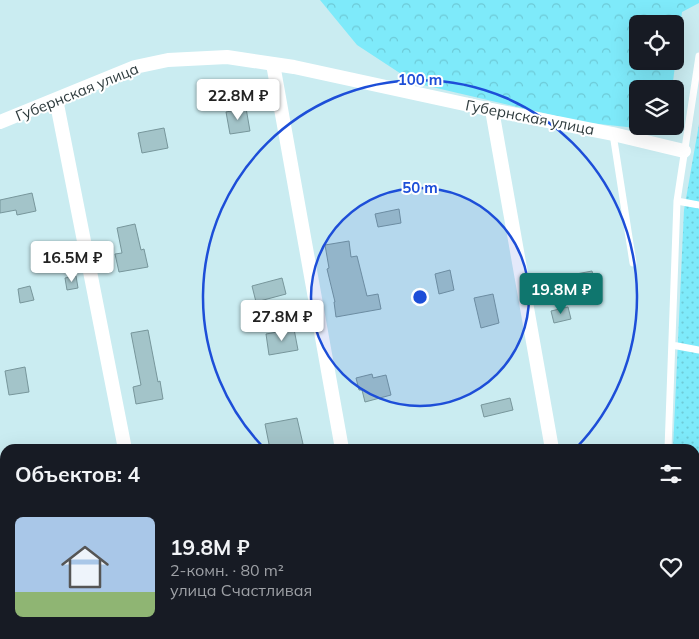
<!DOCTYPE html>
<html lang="ru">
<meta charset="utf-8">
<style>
:root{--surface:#171b24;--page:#20242c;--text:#f1f3f6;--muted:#9ea1a6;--accent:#0f766e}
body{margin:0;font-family:Mulish,sans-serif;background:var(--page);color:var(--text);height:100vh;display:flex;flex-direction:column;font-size:19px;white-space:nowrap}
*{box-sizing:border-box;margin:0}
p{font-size:16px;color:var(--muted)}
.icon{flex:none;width:28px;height:28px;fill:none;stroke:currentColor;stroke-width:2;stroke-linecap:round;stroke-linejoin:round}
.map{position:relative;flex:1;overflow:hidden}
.side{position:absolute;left:0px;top:444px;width:700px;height:196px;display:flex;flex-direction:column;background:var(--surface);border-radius:15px 15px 0 0;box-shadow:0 5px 20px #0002}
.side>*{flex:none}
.tools{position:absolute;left:629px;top:15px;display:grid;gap:10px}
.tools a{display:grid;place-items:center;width:55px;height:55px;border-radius:8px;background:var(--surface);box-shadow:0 5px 20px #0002;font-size:25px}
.price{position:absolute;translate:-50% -42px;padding:0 11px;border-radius:5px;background:#fff;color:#222;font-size:16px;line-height:32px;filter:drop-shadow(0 1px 2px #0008)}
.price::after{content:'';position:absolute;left:50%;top:30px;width:15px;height:11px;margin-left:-8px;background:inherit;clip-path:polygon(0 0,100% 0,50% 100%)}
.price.active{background:var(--accent);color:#fff}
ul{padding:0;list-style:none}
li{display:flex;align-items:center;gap:15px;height:125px;padding:0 15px}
li span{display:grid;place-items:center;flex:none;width:140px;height:100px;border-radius:8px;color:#555}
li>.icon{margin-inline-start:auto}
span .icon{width:60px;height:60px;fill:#fffc;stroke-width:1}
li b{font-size:21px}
h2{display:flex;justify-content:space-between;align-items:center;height:60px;padding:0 15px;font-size:21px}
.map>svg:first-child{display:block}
.grass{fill:url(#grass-dots)}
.forest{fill:url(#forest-crowns);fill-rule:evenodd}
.building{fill:#a3c4c9;stroke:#77969b}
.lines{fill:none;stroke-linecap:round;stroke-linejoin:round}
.lane{stroke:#fff;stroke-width:7}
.street{stroke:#fff;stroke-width:14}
.ring{fill:none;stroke:#1d4ed8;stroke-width:2.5}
.labels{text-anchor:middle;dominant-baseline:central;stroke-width:4;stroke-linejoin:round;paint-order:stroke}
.street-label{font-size:15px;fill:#2f3c3e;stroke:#fff}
.centre{fill:#1d4ed8;stroke:#fff;stroke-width:2.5}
.ring-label{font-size:15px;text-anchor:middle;font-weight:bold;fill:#1d4ed8;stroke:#fff;stroke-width:4;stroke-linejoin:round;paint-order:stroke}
</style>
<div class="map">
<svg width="699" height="639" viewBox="0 0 699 639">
<defs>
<pattern id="grass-dots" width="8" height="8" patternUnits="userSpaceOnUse" patternTransform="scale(1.25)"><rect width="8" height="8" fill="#7eeafa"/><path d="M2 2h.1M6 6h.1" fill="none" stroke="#6dcad7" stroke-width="1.8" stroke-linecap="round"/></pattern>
<pattern id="forest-crowns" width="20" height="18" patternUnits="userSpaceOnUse" patternTransform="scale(1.25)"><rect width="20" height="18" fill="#7eeafa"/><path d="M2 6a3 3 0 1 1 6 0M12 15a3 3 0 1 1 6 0" fill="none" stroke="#6dcad7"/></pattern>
</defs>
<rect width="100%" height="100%" fill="#caecf1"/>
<path class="grass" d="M699,124V473L695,474V449H673L684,210Z"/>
<path class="forest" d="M320,0H699V3L682,12L672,89H638V126H642L636,128L581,122L415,83L357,45ZM638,24H675V61H638Z
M699,482V639H337L346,635H695V484Z"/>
<path class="building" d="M246,108L250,131L230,134L226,112Z
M164,128L168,148L142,153L138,133Z
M32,193L36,211L17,215L16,210L0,213V200Z
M399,209L401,223L378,227L375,214Z
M135,224L141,250L144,249L148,267L119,272L115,254L122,253L117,228Z
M349,241L351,257L357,256L367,296L378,294L381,309L336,317L334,302H335L327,269L329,268L325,245Z
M450,270L454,290L439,294L435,274Z
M592,271L597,293L576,298L571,275Z
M76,276L78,288L67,290L65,278Z
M282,278L286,294L256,302L252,286Z
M30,286L34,300L20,303L18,289Z
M493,294L499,323L481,328L474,298Z
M568,307L571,319L554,323L551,311Z
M294,329L298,350L269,355L266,334Z
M148,330L158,382L160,381L163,399L136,404L133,387L141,385L131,333Z
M25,367L29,392L9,395L5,371Z
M372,374L373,378L386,375L391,395L365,402L362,390H359L356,378Z
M510,398L513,410L484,417L481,405Z
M297,418L303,444L280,449H270L265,424Z"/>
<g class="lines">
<path class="lane" d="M613,134L633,263
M677,201L699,205
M672,345L699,350
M668,449L677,201L699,56
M695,490H699
M10,639L34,635"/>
<path class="street" d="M273,64L342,449
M56,99L125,449
M492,110L552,449
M0,122L135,67L168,60L227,57L294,67L492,110L613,134L684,151"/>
</g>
<circle cx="420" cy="297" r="109" fill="#1d4ed8" fill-opacity=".12"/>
<g class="ring">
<circle cx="420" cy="297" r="109"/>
<path d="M264 448A217 217 0 1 1 576 448"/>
</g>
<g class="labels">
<g class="street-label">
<text transform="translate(77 92) rotate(-22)">Губернская улица</text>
<text transform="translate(530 117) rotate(11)">Губернская улица</text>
</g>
</g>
<circle cx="420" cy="297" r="8" class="centre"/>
<g class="ring-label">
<text x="420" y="85">100 m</text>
<text x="420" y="193">50 m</text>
</g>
</svg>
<div class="tools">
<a><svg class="icon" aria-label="locate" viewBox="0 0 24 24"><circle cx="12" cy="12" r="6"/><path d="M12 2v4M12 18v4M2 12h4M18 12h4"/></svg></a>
<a><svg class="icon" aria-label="layers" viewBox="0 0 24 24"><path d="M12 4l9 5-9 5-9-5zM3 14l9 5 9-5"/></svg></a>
</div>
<b class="price" style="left:238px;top:121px">22.8M ₽</b>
<b class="price" style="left:72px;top:283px">16.5M ₽</b>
<b class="price active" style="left:561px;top:315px">19.8M ₽</b>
<b class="price" style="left:282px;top:342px">27.8M ₽</b>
<section class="side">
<h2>Объектов: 4<svg class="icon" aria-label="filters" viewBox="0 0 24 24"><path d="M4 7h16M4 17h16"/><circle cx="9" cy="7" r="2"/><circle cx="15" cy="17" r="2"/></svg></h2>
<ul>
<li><span style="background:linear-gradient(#a9c7e8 75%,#8fb573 0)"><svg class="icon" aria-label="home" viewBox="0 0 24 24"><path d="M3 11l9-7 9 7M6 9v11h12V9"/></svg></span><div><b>19.8M ₽</b><p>2-комн. · 80 m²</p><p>улица Счастливая</p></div><svg class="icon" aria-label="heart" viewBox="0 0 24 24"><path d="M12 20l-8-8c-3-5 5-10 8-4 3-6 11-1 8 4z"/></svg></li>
</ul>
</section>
</div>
